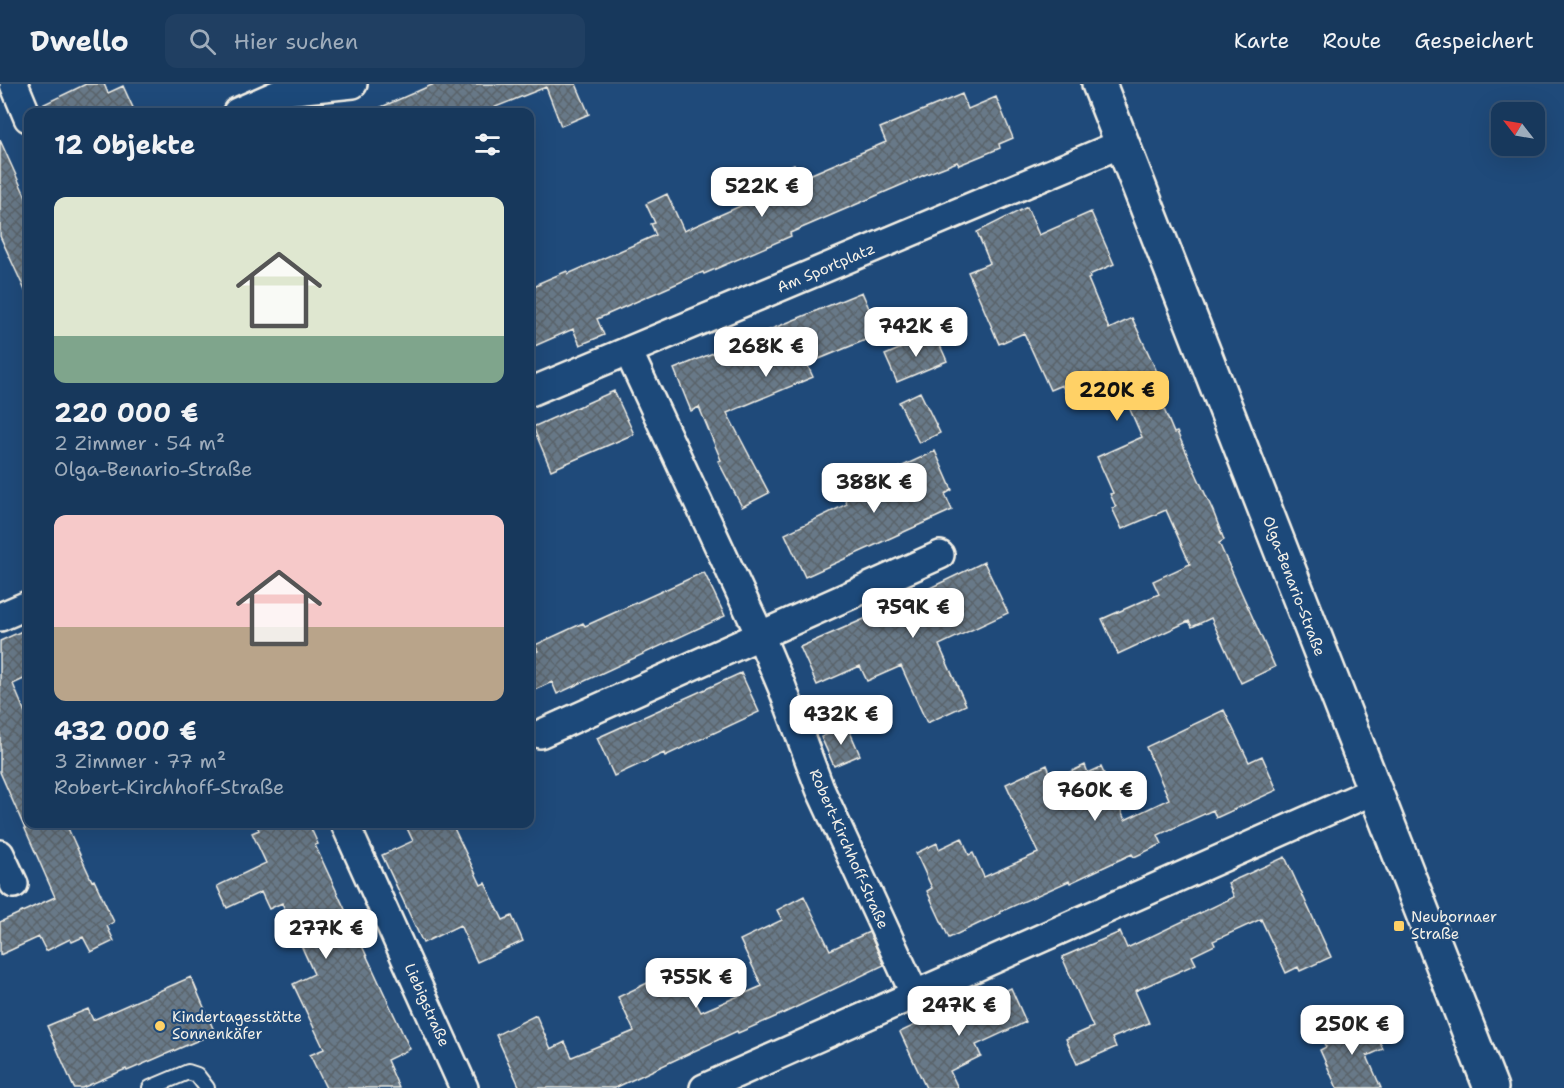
<!DOCTYPE html>
<html lang="de">
<meta charset="utf-8">
<style>
:root{--surface:#17385c;--page:#203f62;--text:#f1f3f6;--muted:#9eacbb;--line:#365272;--accent:#ffd166}
body{margin:0;font-family:"Shantell Sans",sans-serif;background:var(--page);color:var(--text);height:100vh;display:flex;flex-direction:column;font-size:22px;white-space:nowrap}
*{box-sizing:border-box;margin:0}
p{font-size:20px;color:var(--muted)}
.icon{flex:none;width:33px;height:33px;fill:none;stroke:currentColor;stroke-width:2;stroke-linecap:round;stroke-linejoin:round}
.map{position:relative;flex:1;overflow:hidden}
.drawer{position:absolute;left:24px;top:24px;width:510px;height:720px;display:flex;flex-direction:column;background:var(--surface);border-radius:12px;box-shadow:0 6px 24px #0002,0 0 0 2px var(--line)}
.drawer>*{flex:none}
.needle{width:39px;rotate:301deg}
.fabs{position:absolute;left:1491px;top:18px;display:grid;gap:12px}
.fabs a{display:grid;place-items:center;width:54px;height:54px;border-radius:12px;background:var(--surface);box-shadow:0 6px 24px #0002,0 0 0 2px var(--line);font-size:30px}
.price{position:absolute;translate:-50% -51px;padding:0 14px;border-radius:12px;background:#fff;color:#222;font-size:20px;line-height:39px;filter:drop-shadow(0 2px 3px #0008)}
.price::after{content:'';position:absolute;left:50%;top:36px;width:18px;height:14px;margin-left:-9px;background:inherit;clip-path:polygon(0 0,100% 0,50% 100%)}
.price.selected{background:var(--accent);color:#111}
ul{padding:0;list-style:none}
li{display:grid;align-content:center;gap:12px;height:318px;padding:0 30px}
li span{display:grid;place-items:center;height:186px;border-radius:12px;color:#555}
li>.icon{margin-inline-start:auto}
span .icon{width:108px;height:108px;fill:#fffc;stroke-width:1}
li b{font-size:26px}
h2{display:flex;justify-content:space-between;align-items:center;height:72px;padding:0 30px;font-size:26px}
header{display:flex;align-items:center;gap:36px;box-sizing:border-box;height:84px;padding:0 30px;background:var(--surface);border-bottom:2px solid var(--line)}
header strong{font-size:28px}
nav{display:flex;gap:33px;margin-inline-start:auto;font-size:21px}
.search{width:420px;height:54px;background:var(--page);display:flex;align-items:center;gap:15px;box-sizing:border-box;padding:0 21px;border-radius:12px;color:var(--muted);font-size:22px}
.map>svg:first-child{display:block}
.building{fill:url(#building-cross-hatch);stroke:#f4f1e8;stroke-width:1.5}
.lines{fill:none;stroke-linecap:round;stroke-linejoin:round}
.lane-casing{stroke:#f4f1e8;stroke-width:18}
.street-casing{stroke:#f4f1e8;stroke-width:32}
.secondary-casing{stroke:#f4f1e8;stroke-width:38}
.lane{stroke:#1f4a7a;stroke-width:14}
.street{stroke:#1f4a7a;stroke-width:27}
.secondary{stroke:#1f4a7a;stroke-width:33}
.poi-dot{fill:#ffd166;stroke:#1f4a7a;stroke-width:2}
.labels{text-anchor:middle;dominant-baseline:central;stroke-width:4.5;stroke-linejoin:round;paint-order:stroke}
.street-label{font-size:15px;fill:#f4f1e8;stroke:#1f4a7a}
.poi-label{font-size:15px;fill:#f4f1e8;stroke:#1f4a7a;text-anchor:start}
</style>
<header>
<strong>Dwello</strong>
<div class="search"><svg class="icon" aria-label="search" viewBox="0 0 24 24"><circle cx="10" cy="10" r="6"/><path d="M15 15l6 6"/></svg>Hier suchen</div>
<nav><a>Karte</a><a>Route</a><a>Gespeichert</a></nav>
</header>
<div class="map">
<svg width="1564" height="1004" viewBox="0 0 1564 1004">
<defs>
<pattern id="building-cross-hatch" width="8" height="8" patternUnits="userSpaceOnUse" patternTransform="scale(1.5)"><rect width="8" height="8" fill="#677988"/><path d="M0 0l8 8M0 8l8-8" fill="none" stroke="#5a636a"/></pattern>
</defs>
<rect width="100%" height="100%" fill="#1f4a7a"/>
<filter id="ink" filterUnits="userSpaceOnUse"><feTurbulence type="fractalNoise" baseFrequency=".0167" numOctaves="2"/><feDisplacementMap in="SourceGraphic" scale="12" xChannelSelector="R" yChannelSelector="G"/><feConvolveMatrix kernelMatrix="1 2 1 2 8 2 1 2 1" color-interpolation-filters="sRGB"/></filter>
<g filter="url(#ink)">
<path class="building" d="M86,0H104L108,9L123,2L135,28H43L40,22Z
M434,0H576L589,30L561,42L546,3L483,28H370Z
M962,10L968,25L996,13L1013,54L999,60L1000,64L981,72L959,81L957,78L929,89L790,149L791,152L704,190L703,188L597,235L604,251L580,261L573,245L530,264V205L540,200L539,199L567,187L568,190L656,151L651,140L655,139L646,120L667,110L684,147L772,108L765,92L794,81L800,95L886,58L880,44Z
M0,56L28,118V213L0,152Z
M1027,123L1039,151L1091,128L1114,180L1089,191L1090,194L1088,195L1109,245L1132,234L1157,288L1150,292L1174,349L1177,348L1213,427L1224,456L1219,459L1275,583L1241,599L1211,534L1192,543L1189,537L1118,570L1102,535L1159,510L1153,497L1190,480L1166,426L1122,445L1112,424L1116,423L1110,410L1113,409L1097,373L1142,353L1118,298L1070,320L1062,301L1050,306L1024,249L999,260L968,188L990,179L977,148Z
M862,208L880,250L807,280L813,293L727,329L769,409L742,423L718,377L721,376L699,323L691,327L674,285Z
M935,250L947,277L897,298L885,271Z
M614,307L634,350L551,386L533,343Z
M920,308L940,349L919,359L899,318Z
M935,367L952,406L945,410L952,426L805,493L785,450L847,420L842,410Z
M984,478L1008,529L939,561L966,621L927,639L901,582L867,597L860,582L817,601L800,563L878,529Z
M704,488L725,532L557,610L552,598L530,608V571L538,567L535,561L583,539L585,542Z
M22,547L28,563V593L13,600L28,636V740H66L92,797L94,796L114,838L107,842L114,857L91,868L83,853L72,858L70,855L46,867L39,853L0,871V838L55,813L0,688V557Z
M741,589L759,628L665,672L664,669L614,692L597,654Z
M1224,626L1249,678L1262,672L1277,706L1216,734L1213,726L1158,751L1162,760L1134,773L1132,770L1070,799L1069,797L1000,828L1001,829L949,854L927,807L932,804L916,769L937,759L939,765L962,754L969,771L973,769L984,793L1038,769L1006,700L1047,681L1053,696L1085,681L1088,689L1101,683L1125,736L1169,715L1146,663Z
M847,641L860,671L834,682L821,653Z
M256,740H309L318,760L315,761L410,965L387,976L399,1004H326L310,971L324,965L293,900L314,890L282,819L269,825L261,808L227,824L217,802L266,779L252,749L259,746Z
M405,740H452L481,801L485,799L503,836L512,832L523,857L477,878L460,841L423,859L382,771L413,757Z
M1285,773L1331,873L1300,887L1298,883L1286,889L1261,835L1213,857L1215,861L1192,872L1196,880L1135,907L1149,939L1112,954L1116,963L1077,980L1066,955L1093,943L1062,873L1120,848L1127,864L1234,813L1228,799Z
M804,812L830,866L869,848L884,881L782,930L738,949L737,947L615,1004H520L496,951L536,931L551,965L565,958L572,973L634,947L618,913L670,888L679,909L688,904L701,928L762,902L740,856L782,836L777,826Z
M191,893L215,949L127,987L126,985L82,1004H74L47,942L88,925L93,936Z
M1011,904L1026,938L976,961L981,972L950,987L958,1004H926L900,948L957,921L960,928Z
M1368,934L1383,965L1367,972L1381,1004H1337L1320,966L1326,963L1322,956Z"/>
<g class="lines">
<g class="lane-casing">
<path id="lane" d="M150,1004L188,988L197,991L207,1004"/>
</g>
<g class="street-casing">
<path id="street" d="M14,0L28,34
M237,28L285,7L353,0
M628,267L760,551L782,603L820,705L915,911
M530,308L1123,59
M0,533L28,521
M540,650L940,471
M345,740L464,1004
M0,770L14,800
M704,1004L1373,707"/>
</g>
<g class="secondary-casing">
<path id="secondary" d="M1099,0L1491,1004"/>
</g>
<use href="#lane" class="lane"/>
<use href="#street" class="street"/>
<use href="#secondary" class="secondary"/>
</g>
</g>
<g class="poi-dot">
<rect x="1393" y="836" width="12" height="12" rx="3"/>
<circle cx="160" cy="942" r="6"/>
</g>
<g class="labels">
<g class="street-label">
<text transform="translate(826 184) rotate(-23)">Am Sportplatz</text>
<text transform="translate(1294 502) rotate(69)">Olga-Benario-Straße</text>
<text transform="translate(849 765) rotate(66)">Robert-Kirchhoff-Straße</text>
<text transform="translate(427 921) rotate(66)">Liebigstraße</text>
</g>
<g class="poi-label">
<text x="1411" y="833">Neubornaer<tspan x="1411" dy="17">Straße</tspan></text>
<text x="172" y="933">Kindertagesstätte<tspan x="172" dy="17">Sonnenkäfer</tspan></text>
</g>
</g>
</svg>
<div class="fabs">
<a><svg class="needle" viewBox="-14 -14 28 28"><path d="M0-13l5 13h-10z" fill="#e53935"/><path d="M0 13l5-13h-10z" fill="#9eacbb"/></svg></a>
</div>
<b class="price" style="left:762px;top:134px">522K €</b>
<b class="price" style="left:916px;top:274px">742K €</b>
<b class="price" style="left:766px;top:294px">268K €</b>
<b class="price selected" style="left:1117px;top:338px">220K €</b>
<b class="price" style="left:874px;top:430px">388K €</b>
<b class="price" style="left:913px;top:555px">759K €</b>
<b class="price" style="left:841px;top:662px">432K €</b>
<b class="price" style="left:1095px;top:738px">760K €</b>
<b class="price" style="left:326px;top:876px">277K €</b>
<b class="price" style="left:696px;top:925px">755K €</b>
<b class="price" style="left:959px;top:953px">247K €</b>
<b class="price" style="left:1352px;top:972px">250K €</b>
<section class="drawer">
<h2>12 Objekte<svg class="icon" aria-label="filters" viewBox="0 0 24 24"><path d="M4 7h16M4 17h16"/><circle cx="9" cy="7" r="2"/><circle cx="15" cy="17" r="2"/></svg></h2>
<ul>
<li><span style="background:linear-gradient(#dfe7d0 75%,#7fa58c 0)"><svg class="icon" aria-label="home" viewBox="0 0 24 24"><path d="M3 11l9-7 9 7M6 9v11h12V9"/></svg></span><div><b>220 000 €</b><p>2 Zimmer · 54 m²</p><p>Olga-Benario-Straße</p></div></li>
<li><span style="background:linear-gradient(#f6c9c9 60%,#b9a48a 0)"><svg class="icon" aria-label="home" viewBox="0 0 24 24"><path d="M3 11l9-7 9 7M6 9v11h12V9"/></svg></span><div><b>432 000 €</b><p>3 Zimmer · 77 m²</p><p>Robert-Kirchhoff-Straße</p></div></li>
</ul>
</section>
</div>
